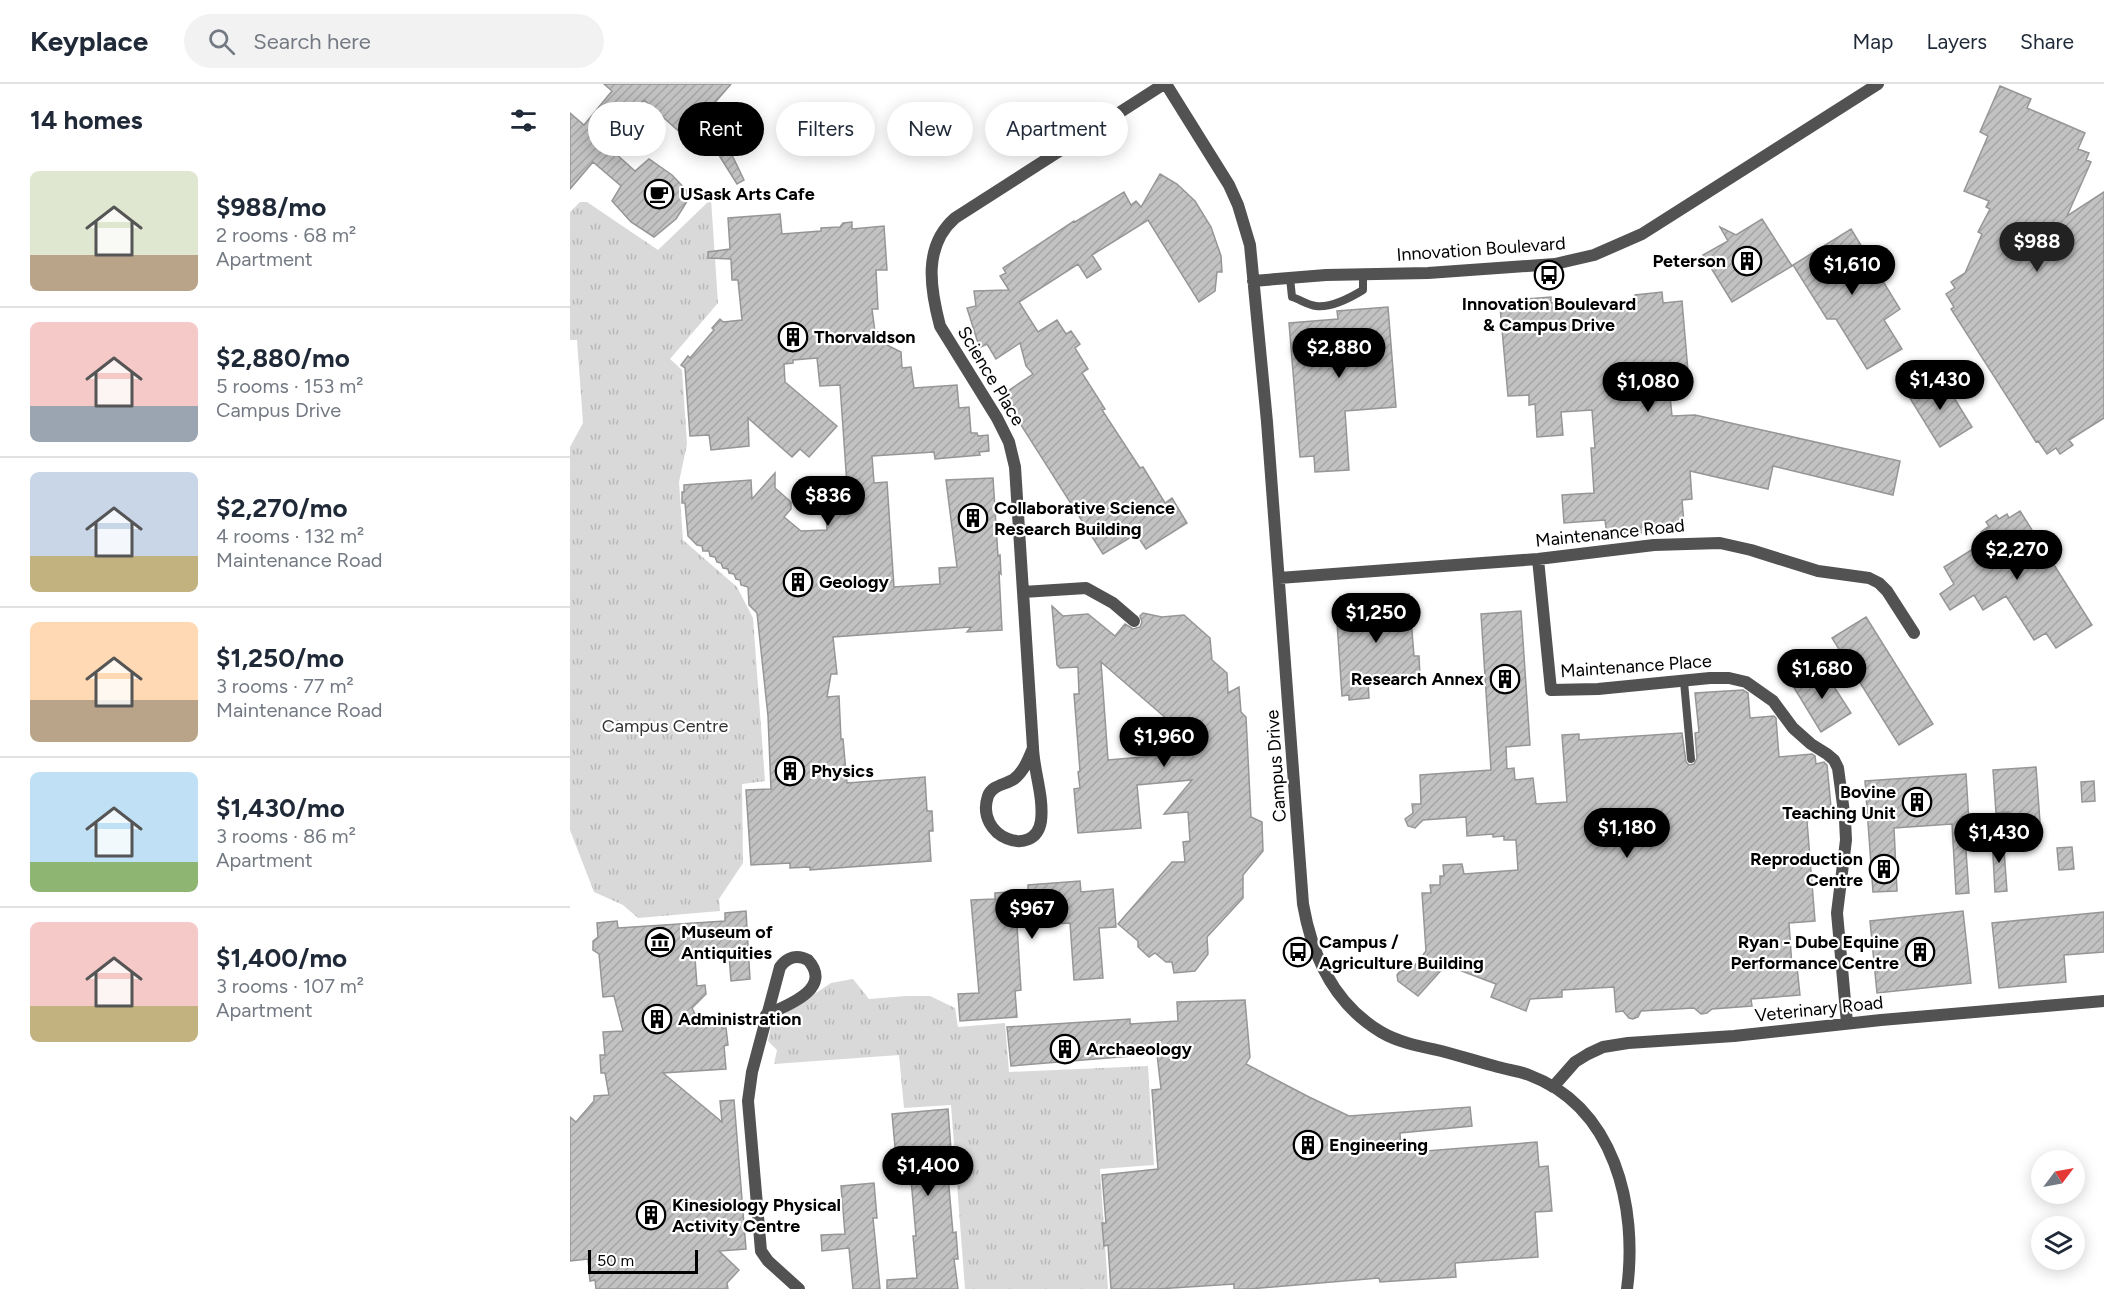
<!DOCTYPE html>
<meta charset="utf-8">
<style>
:root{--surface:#fff;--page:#f2f2f3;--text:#1f2937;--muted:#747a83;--line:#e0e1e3;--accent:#000}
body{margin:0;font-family:Figtree,sans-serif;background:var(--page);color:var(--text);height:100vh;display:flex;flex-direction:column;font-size:22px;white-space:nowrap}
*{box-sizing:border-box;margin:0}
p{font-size:20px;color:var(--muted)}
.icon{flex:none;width:33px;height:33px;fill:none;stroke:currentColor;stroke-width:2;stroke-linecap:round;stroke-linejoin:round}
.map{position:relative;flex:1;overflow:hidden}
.details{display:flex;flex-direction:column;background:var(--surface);width:570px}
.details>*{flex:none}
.banner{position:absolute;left:18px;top:18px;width:570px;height:54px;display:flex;gap:12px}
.needle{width:39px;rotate:58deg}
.buttons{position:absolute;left:1461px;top:1066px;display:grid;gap:12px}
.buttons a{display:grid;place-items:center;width:54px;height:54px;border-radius:50%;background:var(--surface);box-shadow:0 3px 15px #0003;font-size:30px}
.scale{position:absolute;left:18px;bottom:15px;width:110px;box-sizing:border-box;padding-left:6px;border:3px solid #000;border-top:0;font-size:16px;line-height:21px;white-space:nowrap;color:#000;-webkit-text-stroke:4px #fff;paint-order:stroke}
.price{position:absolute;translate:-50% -51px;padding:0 14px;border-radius:21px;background:var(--accent);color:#fff;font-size:20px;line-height:39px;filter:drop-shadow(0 2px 3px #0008)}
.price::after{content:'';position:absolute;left:50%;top:36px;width:18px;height:14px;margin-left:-9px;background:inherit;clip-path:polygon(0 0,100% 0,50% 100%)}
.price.on{background:#222;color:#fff}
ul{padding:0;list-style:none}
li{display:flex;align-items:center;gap:18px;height:150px;padding:0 30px}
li+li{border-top:2px solid var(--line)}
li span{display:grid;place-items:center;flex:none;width:168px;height:120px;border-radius:9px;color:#555}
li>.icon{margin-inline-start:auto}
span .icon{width:72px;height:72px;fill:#fffc;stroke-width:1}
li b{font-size:26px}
h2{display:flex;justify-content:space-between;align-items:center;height:72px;padding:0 30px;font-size:26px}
.pill{padding:0 21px;border-radius:27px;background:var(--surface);box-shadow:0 3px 15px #0003;font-size:21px;line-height:54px}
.pill.on{background:var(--accent);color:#fff}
header{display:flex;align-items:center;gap:36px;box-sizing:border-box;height:84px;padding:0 30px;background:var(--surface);border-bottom:2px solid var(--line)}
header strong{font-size:28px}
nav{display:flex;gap:33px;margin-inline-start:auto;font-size:21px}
.search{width:420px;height:54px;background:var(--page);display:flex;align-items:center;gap:15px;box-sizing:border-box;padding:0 21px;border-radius:33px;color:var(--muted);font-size:22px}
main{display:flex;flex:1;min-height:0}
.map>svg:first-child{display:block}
.park{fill:url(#park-tufts)}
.building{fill:url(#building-hatch);stroke:#969696;stroke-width:1.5;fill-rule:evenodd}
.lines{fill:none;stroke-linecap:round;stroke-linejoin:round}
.service{stroke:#525252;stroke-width:8}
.minor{stroke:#525252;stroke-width:12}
.labels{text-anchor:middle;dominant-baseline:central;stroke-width:4.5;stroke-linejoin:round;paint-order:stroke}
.poi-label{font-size:18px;font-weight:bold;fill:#000;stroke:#fff;text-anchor:start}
.street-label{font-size:18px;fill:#000;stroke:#fff}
.park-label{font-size:18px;fill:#303030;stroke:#fff}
</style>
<header>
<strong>Keyplace</strong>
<div class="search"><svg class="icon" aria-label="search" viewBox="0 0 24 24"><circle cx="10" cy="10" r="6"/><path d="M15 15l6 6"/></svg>Search here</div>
<nav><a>Map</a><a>Layers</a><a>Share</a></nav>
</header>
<main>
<section class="details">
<h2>14 homes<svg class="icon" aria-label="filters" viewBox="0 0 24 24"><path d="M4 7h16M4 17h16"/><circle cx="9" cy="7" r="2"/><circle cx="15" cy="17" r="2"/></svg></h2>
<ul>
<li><span style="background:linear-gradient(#dfe7d0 70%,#b9a48a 0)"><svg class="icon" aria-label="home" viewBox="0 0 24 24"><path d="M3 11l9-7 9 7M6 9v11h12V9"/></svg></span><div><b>$988/mo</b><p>2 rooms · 68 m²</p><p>Apartment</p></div></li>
<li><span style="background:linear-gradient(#f6c9c9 70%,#9aa5b1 0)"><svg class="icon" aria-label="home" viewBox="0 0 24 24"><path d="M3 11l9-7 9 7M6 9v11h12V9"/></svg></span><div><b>$2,880/mo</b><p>5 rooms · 153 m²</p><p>Campus Drive</p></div></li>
<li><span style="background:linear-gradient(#c9d6e8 70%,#c2b280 0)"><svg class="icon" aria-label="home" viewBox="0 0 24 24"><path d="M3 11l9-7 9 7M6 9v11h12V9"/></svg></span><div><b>$2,270/mo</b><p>4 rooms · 132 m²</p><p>Maintenance Road</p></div></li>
<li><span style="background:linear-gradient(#ffd9b3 65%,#b9a48a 0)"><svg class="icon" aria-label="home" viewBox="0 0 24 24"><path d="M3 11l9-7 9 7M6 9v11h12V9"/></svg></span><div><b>$1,250/mo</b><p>3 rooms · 77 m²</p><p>Maintenance Road</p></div></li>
<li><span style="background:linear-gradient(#bfe0f5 75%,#8fb573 0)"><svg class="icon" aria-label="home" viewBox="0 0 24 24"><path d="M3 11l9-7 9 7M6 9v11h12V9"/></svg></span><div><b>$1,430/mo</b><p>3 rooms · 86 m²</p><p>Apartment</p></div></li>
<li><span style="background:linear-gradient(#f6c9c9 70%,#c2b280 0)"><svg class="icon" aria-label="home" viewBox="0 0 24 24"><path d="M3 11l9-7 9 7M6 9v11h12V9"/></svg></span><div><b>$1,400/mo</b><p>3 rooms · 107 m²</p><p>Apartment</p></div></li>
</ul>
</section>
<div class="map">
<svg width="1534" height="1205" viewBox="0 0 1534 1205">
<defs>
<pattern id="park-tufts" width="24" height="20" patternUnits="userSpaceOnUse" patternTransform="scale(1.5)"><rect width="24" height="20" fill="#d9d9d9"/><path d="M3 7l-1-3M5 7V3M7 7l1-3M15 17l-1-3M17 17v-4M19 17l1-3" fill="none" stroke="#b8b8b8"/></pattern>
<pattern id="building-hatch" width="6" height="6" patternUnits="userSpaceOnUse" patternTransform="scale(1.5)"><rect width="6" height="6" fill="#c2c2c2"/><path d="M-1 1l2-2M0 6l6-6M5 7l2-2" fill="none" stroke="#a5a5a5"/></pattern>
</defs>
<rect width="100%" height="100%" fill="#fff"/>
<path class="park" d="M141,115L148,219L100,275L112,286L117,360L109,398L113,456L167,503L183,534L195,697L172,700L173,779L149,815L150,827L68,834L53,821L24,808L0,746V363L13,339L7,256H0V128L10,118H17L88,166Z
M283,895L299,915L336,912H360L385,924L388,943L435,939L439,988L578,982L584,1081L530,1085L538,1205H395L381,1021L334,1024L329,971L204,980L207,966L198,957L202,938L261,899Z"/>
<path class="building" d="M34,0H161L115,53L74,16L35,60L65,87L79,75L102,91L121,111L106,135L84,153L61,138L42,117L51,102L23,78L0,105V29L14,41L42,7Z
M1430,2L1461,15L1457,24L1515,49L1508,65L1519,69L1516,76L1521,78L1497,132L1534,108V334L1499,356L1503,361L1490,370L1486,364L1477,370L1468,357L1466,358L1381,225L1384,223L1376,210L1385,204L1381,198L1395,189L1412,150L1408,148L1420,125L1416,123L1419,117L1394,107L1418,52L1410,48Z
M137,52L161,69L174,96L167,100Z
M590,90L607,100L625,117L641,143L651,172L652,188H647L645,207L629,218L578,136L522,171L531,185L517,194L508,180L449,218L468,248L487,236L496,250L501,247L510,260L505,264L518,285L512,289L535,325L532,326L570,384L573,383L595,419L602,414L617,439L576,465L566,450L533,470L432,311L463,290L456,282L450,259L426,275L417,260L411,263L407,256L397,224L406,222L404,207L439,206L430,192L436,189L433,184L504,137L505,138L554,108L561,121L566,117L571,123Z
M210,130L212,150L251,147V144L270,143L273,139L282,138V145L314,142L317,186H306L308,225H302L305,248H308L309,257L331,268L332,284L341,283L344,304L387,301L389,324L399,323L401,349H407L408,352L418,351L419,367L409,368L410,371L365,375L364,368L302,372L304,399L317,398L324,503L370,500L369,484L387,483L376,396L423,394L428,472L430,471L431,490L429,488L432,546L397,548L401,543L263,553L267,590H261L257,613L269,612L271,655H273L277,699L355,693L357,727H362L363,747H359L361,777L240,786V783L220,784V779L181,781L176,706L201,705L198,632L187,529L179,521L178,503L171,501L170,496L166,495L164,490L159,489L158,485L153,484L151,479L147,478L145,473L140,472L139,467H133L132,462L127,461L118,452L115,419H112V408H114V401L181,396L182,415L205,389V404L221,418V425L214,433L231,447L257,446L254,402L277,401L270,301L250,302L247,274L223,276V279L214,280L215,298L267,342L239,373L230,365L222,373L178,334L179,362L141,366L139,351L120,352L115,284L111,281L118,272L120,274L144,246L142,244L150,235L153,238L172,236L168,196H162L161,175L138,174V168L160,165L158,134Z
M1192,135L1222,182L1162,218L1133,171L1158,157L1150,143L1166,151Z
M1281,145L1330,225L1314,236L1332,265L1297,285L1266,235H1257L1223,181Z
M1092,208L1093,219L1112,217L1119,299L1099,301L1102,332L1125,331L1330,377L1323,411L1203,382L1198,405L1120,387L1122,415L1112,416L1114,440L1071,443V449L1037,451L1035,436L994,439L992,411L1024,409L1021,364H1025L1022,326L991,328L993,351L967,353L965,320L959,321V311L938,312L930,223L956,221V215L981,213V219L1000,218L1001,225L1051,222L1066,220L1065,211Z
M818,223L826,323L775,327L779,386L745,388L744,372L730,373L719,239L768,235L767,227Z
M1370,291L1402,343L1370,363L1338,311Z
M1450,427L1522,541L1486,564L1476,549L1464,556L1436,512L1413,526L1404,511L1380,526L1370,510L1384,500L1374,483L1416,457L1411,448L1419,442L1416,438L1426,431L1429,435L1437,430L1439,434Z
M839,510L844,572H849L850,593L798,597L799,614L779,616V611L772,612L766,524L807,521L806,512Z
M482,522L493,532L518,530L545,552L555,540L563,545L570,543L572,538L570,532L573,529L592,533L614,531L640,554L642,576L657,589L658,609L669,603L671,628L676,633L681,733L692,738L693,767L673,791V814L637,853L638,870L625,887L604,889L602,878H596L585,869L579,873L568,863V857L548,840L602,778H615L613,758L620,757L618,728L594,730L622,696L567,701L571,744L508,749L504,705L510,704L508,688L510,687L504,610H509L508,583L490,584L487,581ZM531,578L605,642L607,670L538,676Z
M951,527L960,661L936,663L937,685L944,684L945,696L963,694L966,720L997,718L992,651L1009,650V656L1112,649L1116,678L1119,681L1124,680L1127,674L1125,649L1129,648L1125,609L1173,606L1178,609L1180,634L1204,632L1206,634L1209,673L1242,670L1245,672L1246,680L1254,678L1257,681L1261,723H1249V733L1237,737L1245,837L1219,839L1222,883H1227L1230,911L1181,915L1182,922L1142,925L1137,929L1131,930L1124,924L1071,927L1068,933L1063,935L1059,934L1053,927L1046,928L1044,903L992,906V913L960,915L956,927L921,913L926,900L876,881L848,912L828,897L827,891L830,887L841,886L856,867L852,809H861L860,801H870V792H874L873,781L892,780L894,790L948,786L946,756H934V752L923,753V750L897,752L896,733L853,736L845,744L838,742L835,735L843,729L842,720H851L850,691L921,686L911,530Z
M1296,533L1363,640L1329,661L1262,554Z
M1252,584L1281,629L1251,648L1223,602Z
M1466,683L1470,738L1440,741L1439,728L1426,729L1423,686Z
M1396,690L1399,739H1394L1399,809L1386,810L1382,740L1324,744L1327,807L1303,808L1295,697Z
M1524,697L1525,717L1512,718L1511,698Z
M1433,752L1437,807L1425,808L1422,753Z
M1502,763L1504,785L1489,786L1487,764Z
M510,797L511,808L543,805L546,843L529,844L533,894L504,896L500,839L447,842L451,906L445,907L447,933L390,937L388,910L409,909L401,816L425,815V809L458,807V801Z
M176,827L180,895L161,897L159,870L125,874L127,902L135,901L136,910L122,924L125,930L122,942L152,940V944H156L158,961L154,962L156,985L93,989L152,1038L150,1017L164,1016L176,1165L149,1167L169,1186L157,1199L158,1205H26L25,1196L20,1197L18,1175L0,1177V1033L6,1038L24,1017V1012L39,1011L35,989H31L30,971H35L33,948L53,947L44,912L33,913L29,870L23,866V857L28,853L27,839L47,837L48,844L155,837V829Z
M1393,827L1401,899L1307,909L1300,837Z
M1534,828V868L1494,871L1496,898L1429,904L1422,839Z
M675,916L680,973L676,980L739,1013L779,1032L900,1023L902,1042L830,1049L831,1069L967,1058L969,1083L978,1082L982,1127L965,1128L968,1173L885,1179L886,1193L810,1198L809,1194L679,1205H664V1200L587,1205H541L538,1161L534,1162L532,1139H536L532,1091L588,1085L582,1006L591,1005L587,970L441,982L437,943L560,935V940L608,937L607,918Z
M378,1025L382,1080L377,1081L383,1149L386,1148L388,1175H384L388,1205H317V1196L347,1194L343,1152H346L340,1084L327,1085L322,1030Z
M304,1099L307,1134H303L310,1205H283L279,1164L252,1167L251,1151L275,1150L271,1102Z"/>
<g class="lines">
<path class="service" d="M720,194L722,213C729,215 738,221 746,222C762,224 780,214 793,206V190
M1114,598L1121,675"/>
<path class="minor" d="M596,0L659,101L668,121L680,161L697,338L733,820C742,872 764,920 811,948C828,958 848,962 867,966C888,971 908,978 928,983C939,986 949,987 959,991C1045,1023 1068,1123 1057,1205
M683,197L756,191L858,189L985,180L1024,171L1072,150L1308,0
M968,475L981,606L1028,605L1140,594H1159L1176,598L1203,617L1223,644L1241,660L1257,670L1264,676L1268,684L1275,736L1276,756L1267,829L1277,939
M709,494L968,475L1084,461L1150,459L1181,466L1248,487L1299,494L1309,499L1317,507L1344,549
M453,508L516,504L543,519L564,537
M463,664L445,383L439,358L427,334L370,242C360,204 353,162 385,134L594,0
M463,664C464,688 474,713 471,737C465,776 404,753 418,712C422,701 435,701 444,695C454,687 458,676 463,664Z
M196,931C216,922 264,905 238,876C227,870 217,873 210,883L182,988L178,1017L191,1167L198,1177L229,1205
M983,1003L1005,978L1018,970L1033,963L1058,959L1164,952L1311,936L1534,917"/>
</g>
<defs>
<g id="cafe-ring" transform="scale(1.5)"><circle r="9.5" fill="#fff" stroke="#000" stroke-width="1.5"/><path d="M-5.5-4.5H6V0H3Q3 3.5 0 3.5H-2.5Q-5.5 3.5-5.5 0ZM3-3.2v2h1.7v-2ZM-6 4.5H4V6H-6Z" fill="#000"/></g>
<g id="building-ring" transform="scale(1.5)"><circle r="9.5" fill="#fff" stroke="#000" stroke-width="1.5"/><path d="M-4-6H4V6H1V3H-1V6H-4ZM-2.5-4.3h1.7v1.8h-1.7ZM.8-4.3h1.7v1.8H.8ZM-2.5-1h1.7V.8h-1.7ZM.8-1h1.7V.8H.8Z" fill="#000"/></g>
<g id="bus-ring" transform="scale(1.5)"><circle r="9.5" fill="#fff" stroke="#000" stroke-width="1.5"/><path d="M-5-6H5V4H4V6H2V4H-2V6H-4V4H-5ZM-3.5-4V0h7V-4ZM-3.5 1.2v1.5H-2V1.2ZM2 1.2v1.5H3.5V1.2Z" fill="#000"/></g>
<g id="museum-ring" transform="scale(1.5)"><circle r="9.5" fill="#fff" stroke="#000" stroke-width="1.5"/><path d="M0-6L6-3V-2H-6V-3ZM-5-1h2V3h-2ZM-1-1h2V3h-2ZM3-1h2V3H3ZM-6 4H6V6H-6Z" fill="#000"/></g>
</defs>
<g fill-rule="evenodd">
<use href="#cafe-ring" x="89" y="110"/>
<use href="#building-ring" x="1177" y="177"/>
<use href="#bus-ring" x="979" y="191"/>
<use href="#building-ring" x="223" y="253"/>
<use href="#building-ring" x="403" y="434"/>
<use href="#building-ring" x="228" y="498"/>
<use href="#building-ring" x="935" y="595"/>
<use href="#building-ring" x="220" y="687"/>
<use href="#building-ring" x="1347" y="718"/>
<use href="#building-ring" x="1314" y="785"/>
<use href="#museum-ring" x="90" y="858"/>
<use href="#bus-ring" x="728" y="868"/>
<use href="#building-ring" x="1350" y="868"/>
<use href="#building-ring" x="87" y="935"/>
<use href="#building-ring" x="495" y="965"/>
<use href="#building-ring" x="738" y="1061"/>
<use href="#building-ring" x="81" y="1131"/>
</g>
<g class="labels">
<g class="poi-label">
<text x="110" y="110">USask Arts Cafe</text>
<text x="1156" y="177" text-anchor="end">Peterson</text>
<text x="979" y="220" text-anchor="middle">Innovation Boulevard<tspan x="979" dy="21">&amp; Campus Drive</tspan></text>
<text x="244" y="253">Thorvaldson</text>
<text x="424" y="424">Collaborative Science<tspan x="424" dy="21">Research Building</tspan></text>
<text x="249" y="498">Geology</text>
<text x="914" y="595" text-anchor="end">Research Annex</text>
<text x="241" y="687">Physics</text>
<text x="1326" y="708" text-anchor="end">Bovine<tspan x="1326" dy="21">Teaching Unit</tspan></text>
<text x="1293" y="775" text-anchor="end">Reproduction<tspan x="1293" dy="21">Centre</tspan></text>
<text x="111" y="848">Museum of<tspan x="111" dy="21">Antiquities</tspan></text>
<text x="749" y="858">Campus /<tspan x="749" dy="21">Agriculture Building</tspan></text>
<text x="1329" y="858" text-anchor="end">Ryan - Dube Equine<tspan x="1329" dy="21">Performance Centre</tspan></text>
<text x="108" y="935">Administration</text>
<text x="516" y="965">Archaeology</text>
<text x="759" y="1061">Engineering</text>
<text x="102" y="1121">Kinesiology Physical<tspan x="102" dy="21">Activity Centre</tspan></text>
</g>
<g class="street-label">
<text transform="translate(911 165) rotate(-4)">Innovation Boulevard</text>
<text transform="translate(421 292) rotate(59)">Science Place</text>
<text transform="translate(1040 449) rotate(-6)">Maintenance Road</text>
<text transform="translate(1066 582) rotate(-4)">Maintenance Place</text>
<text transform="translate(706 682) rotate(-94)">Campus Drive</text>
<text transform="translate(1249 925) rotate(-6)">Veterinary Road</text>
</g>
<g class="park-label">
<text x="95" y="642">Campus Centre</text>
</g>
</g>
</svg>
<div class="buttons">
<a><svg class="needle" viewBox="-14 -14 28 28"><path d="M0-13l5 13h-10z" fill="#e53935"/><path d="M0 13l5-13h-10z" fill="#747a83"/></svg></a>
<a><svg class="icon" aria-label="layers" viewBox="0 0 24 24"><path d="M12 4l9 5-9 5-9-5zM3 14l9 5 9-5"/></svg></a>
</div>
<div class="scale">50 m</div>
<b class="price on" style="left:1467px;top:189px">$988</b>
<b class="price" style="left:1282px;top:212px">$1,610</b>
<b class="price" style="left:769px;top:295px">$2,880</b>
<b class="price" style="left:1370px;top:327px">$1,430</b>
<b class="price" style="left:1078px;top:329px">$1,080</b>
<b class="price" style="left:258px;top:443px">$836</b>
<b class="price" style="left:1447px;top:497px">$2,270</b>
<b class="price" style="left:806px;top:560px">$1,250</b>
<b class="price" style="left:1252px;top:616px">$1,680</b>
<b class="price" style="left:594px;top:684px">$1,960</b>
<b class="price" style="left:1057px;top:775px">$1,180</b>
<b class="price" style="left:1429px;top:780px">$1,430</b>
<b class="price" style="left:462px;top:856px">$967</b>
<b class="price" style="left:358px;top:1113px">$1,400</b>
<div class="banner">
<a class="pill">Buy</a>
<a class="pill on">Rent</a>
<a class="pill">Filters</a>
<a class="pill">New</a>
<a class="pill">Apartment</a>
</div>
</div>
</main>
